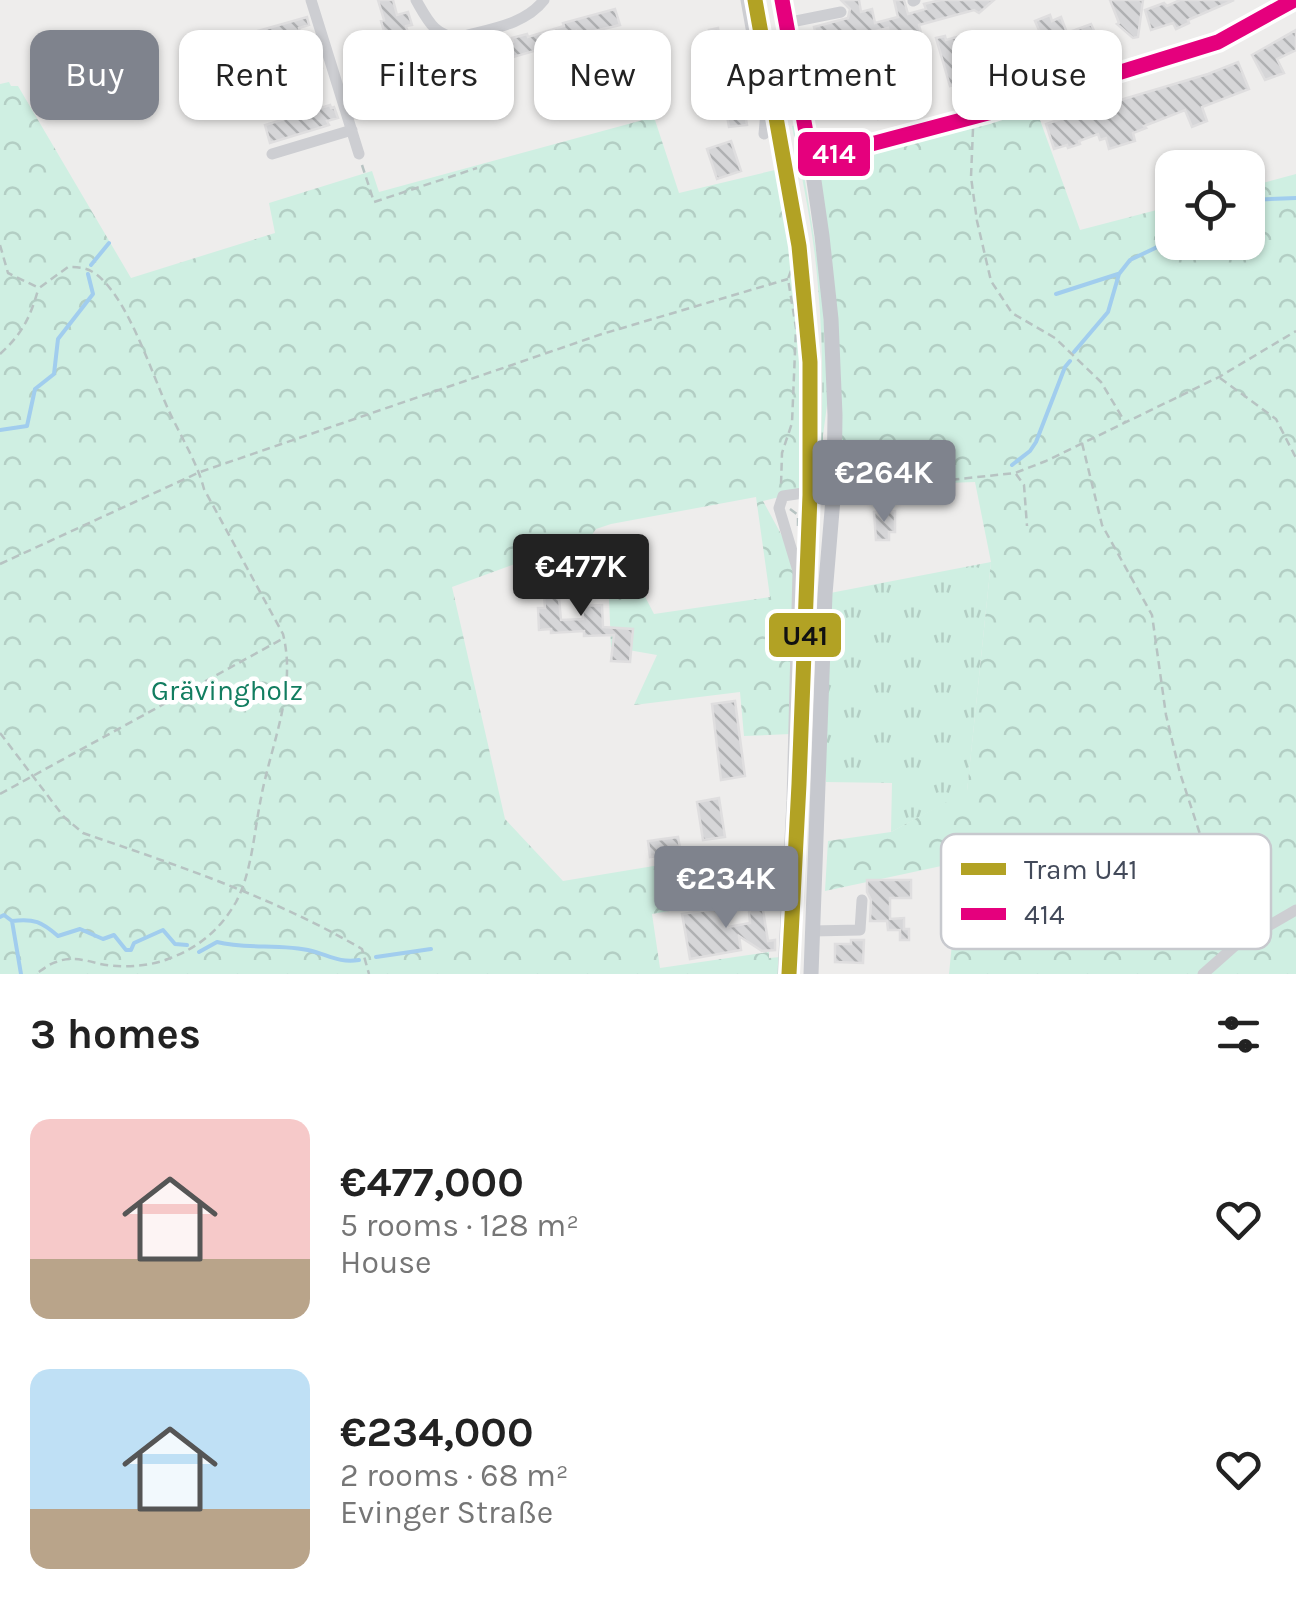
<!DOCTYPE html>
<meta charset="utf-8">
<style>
:root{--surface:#fff;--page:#f2f2f2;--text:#222;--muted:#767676;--accent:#7f838d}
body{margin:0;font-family:Karla,sans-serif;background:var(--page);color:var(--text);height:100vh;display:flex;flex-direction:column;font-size:38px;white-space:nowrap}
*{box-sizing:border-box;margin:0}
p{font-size:32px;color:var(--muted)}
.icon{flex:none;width:55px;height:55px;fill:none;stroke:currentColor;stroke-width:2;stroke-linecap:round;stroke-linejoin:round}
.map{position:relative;height:974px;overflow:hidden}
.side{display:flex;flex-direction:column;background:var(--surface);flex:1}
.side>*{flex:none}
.banner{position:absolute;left:30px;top:30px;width:1238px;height:90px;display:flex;gap:20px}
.fabs{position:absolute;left:1155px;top:150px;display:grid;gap:20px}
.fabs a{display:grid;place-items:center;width:110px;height:110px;border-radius:20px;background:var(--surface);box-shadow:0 2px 8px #0004;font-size:50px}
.price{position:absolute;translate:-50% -85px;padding:0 22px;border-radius:10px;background:var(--accent);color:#fff;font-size:32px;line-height:65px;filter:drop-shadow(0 2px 5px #0008)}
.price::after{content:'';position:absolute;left:50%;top:60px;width:30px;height:22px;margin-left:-15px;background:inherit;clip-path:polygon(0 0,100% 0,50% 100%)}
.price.on{background:#222;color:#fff}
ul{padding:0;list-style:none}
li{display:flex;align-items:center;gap:30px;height:250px;padding:0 30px}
li span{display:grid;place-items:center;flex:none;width:280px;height:200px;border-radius:20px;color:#555}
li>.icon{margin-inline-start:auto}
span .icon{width:120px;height:120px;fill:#fffc;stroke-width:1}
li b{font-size:42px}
h2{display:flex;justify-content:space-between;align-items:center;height:120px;padding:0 30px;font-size:42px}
.chip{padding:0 35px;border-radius:20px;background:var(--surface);box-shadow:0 2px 8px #0004;font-size:35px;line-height:90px}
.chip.on{background:var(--accent);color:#fff}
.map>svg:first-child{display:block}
.grass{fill:url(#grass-tufts)}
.forest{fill:url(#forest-crowns)}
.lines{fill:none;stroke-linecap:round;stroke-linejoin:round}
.stream{stroke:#a1cdee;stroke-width:4}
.building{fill:url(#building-back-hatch);stroke:#dfdedf;stroke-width:2.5}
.path{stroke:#b7c3c2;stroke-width:2.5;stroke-dasharray:8 5;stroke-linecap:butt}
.minor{stroke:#cdced2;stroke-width:11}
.major{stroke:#c6c8ce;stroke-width:15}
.bus-1-casing{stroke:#fff;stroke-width:22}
.bus-1{stroke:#e5007d;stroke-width:15}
.tram-1-casing{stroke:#fff;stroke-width:22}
.tram-1{stroke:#b2a224;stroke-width:15}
.labels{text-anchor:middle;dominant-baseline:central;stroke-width:9;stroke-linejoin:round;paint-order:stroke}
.park-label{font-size:28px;fill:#127d60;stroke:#fff}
.key{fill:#fff;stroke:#c7c9ce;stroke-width:2.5}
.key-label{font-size:28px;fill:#434a5a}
.line-badge{stroke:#fff;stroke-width:4}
.badge-label{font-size:28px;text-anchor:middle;font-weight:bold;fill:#fff}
.pale-badge-label{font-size:28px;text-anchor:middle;font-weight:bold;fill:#111}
</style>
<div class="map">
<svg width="1296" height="974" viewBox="0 0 1296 974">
<defs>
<pattern id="grass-tufts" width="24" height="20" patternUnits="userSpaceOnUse" patternTransform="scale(2.5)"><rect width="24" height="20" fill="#cfefe2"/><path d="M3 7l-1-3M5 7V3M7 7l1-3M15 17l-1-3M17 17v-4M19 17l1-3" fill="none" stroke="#b3cec4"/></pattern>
<pattern id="forest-crowns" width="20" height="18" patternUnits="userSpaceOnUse" patternTransform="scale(2.5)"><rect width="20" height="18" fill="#cfefe2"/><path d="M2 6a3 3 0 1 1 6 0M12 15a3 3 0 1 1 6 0" fill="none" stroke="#b3cec4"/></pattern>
<pattern id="building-back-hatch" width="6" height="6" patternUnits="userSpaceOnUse" patternTransform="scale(2.5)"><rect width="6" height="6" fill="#d6d6d8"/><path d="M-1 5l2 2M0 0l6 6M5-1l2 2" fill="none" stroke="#afb0b2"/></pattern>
</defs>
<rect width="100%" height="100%" fill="#eeedec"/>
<path class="grass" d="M796,125L822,287L828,398L823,435V473L819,481C823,417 824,352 818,287C814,232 802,178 792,126Z
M991,562L967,792L891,832L892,783L826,782L825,594Z"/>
<path class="forest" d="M9,82L11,86H18L131,278L275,233L269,203L372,171L379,192L654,117L679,193L775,170L799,269L805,355L808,490L763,501L787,545L795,575L791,734L744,736L740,692L634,705L657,655L611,647L607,549L614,545L619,577L637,581L654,614L770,597L756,497L611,524L596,529L591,536L452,587L505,819L563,881L775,846L771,893L652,914L660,968L769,952V958L781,957L780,974H0V84Z
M1032,98L1080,230L1172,206V242H1248V187L1296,174V974H949L960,862L825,891L828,841L891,832L967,791L991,562L975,482L834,487L835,415L811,160Z"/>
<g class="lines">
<path class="stream" d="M1248,200L1296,198
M91,265L109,243
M1056,294L1118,274
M1074,352L1108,312L1119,274L1130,260L1172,240
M0,430L27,426L35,389L54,374L58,339L93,294L88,274
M1012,465L1030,451L1036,442L1065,367L1070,361
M0,917L4,915L12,921C34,918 42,922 58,936L80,929L103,939L114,935L126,950H131L134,943L163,930L175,944L187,945
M12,921L21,974
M199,952L217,942C247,950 281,943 312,951C330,956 340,963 359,960
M376,957L431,949"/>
</g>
<path class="building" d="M378,0H393L397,15L408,12L412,25L406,26L411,43L417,42L424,66L513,42L512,38L527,34L528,37L564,26L563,23L615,9L620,25L577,35L576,31L553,39L555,45L478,67L479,70L453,78L454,82L446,85L444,78L423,83L420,75L417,76L415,69L405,66L408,61L402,40L390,44L388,37L386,38L381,21L384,20Z
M841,0H859L861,12L872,9L875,23L898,17L894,0H904L908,14L926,9L924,4L941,0H994L979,13L974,10L919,25L923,41L893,49L888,28L863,34L864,41L857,42L858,51L841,55L836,31L816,35L814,27L848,18L850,9Z
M1110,0H1143L1138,37L1133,38L1117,24L1119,23Z
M1180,0H1234L1188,20L1189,23L1176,29L1173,23L1151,30L1145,10L1164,3L1167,6Z
M1050,15L1052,21L1061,17L1067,33L1091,24L1100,44L1033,67L1012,76L1013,79L1000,83L988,86L986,80L956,89L955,85L950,86L936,38L945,36L946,40L968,34L971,43L967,44L974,69L1045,44L1035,21Z
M307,17L309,25L299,28L301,36L295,39L243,55L242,52L235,55L231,42L238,40L237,37Z
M718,28L723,61L700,64L697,45L712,42L709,30Z
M1296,30V50L1277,59L1284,73L1265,80L1252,55Z
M308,57L310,62L320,59L322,68L312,71L313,75L255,93L249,75Z
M1238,62L1249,89L1202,107L1207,121L1192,127L1185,110L1144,126L1146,128L1133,133L1135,141L1109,149L1106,138L1100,140L1098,134L1079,141L1080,144L1068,148L1067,145L1054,149L1046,124L1090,109L1208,74Z
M903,90L907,108L888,113V116L878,119L873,105L847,110L846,100L856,98V101Z
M732,92L734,102L743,101L747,125L729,127L723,94Z
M330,105L331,108L334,107L338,118L327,121L329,125L270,143L265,125Z
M731,141L741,171L717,179L707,149Z
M895,511V532H889V540H876L874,512Z
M578,580L579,597L559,598L561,620L583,619L582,606L602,605L603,627L633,629L630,662L611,661L614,635L584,636V631L551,633V629L539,630L538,608H545L543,582Z
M735,701L745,776L721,780L712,704Z
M719,798L725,837L703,840L697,802Z
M678,837L681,853L650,857L648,841Z
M867,880H911V898H890V919L904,918V929H909V940H900V930H888L887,921H870L871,900L867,892Z
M778,897L777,908L763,910L768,941L775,940V950L762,951L739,936L741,950L690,959L682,914L715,909L714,905L724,903L728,927L750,923L749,912L756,901Z
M851,940H864L863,963L835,962V944H851Z"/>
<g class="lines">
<path class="path" d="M780,99L783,122
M973,129L971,177L977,221L991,281L1012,313L1055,338L1101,382L1125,422
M773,143L783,186L794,262L788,279L796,328L792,423L782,453L781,485
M773,144L787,140L784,125L790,123
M362,165L374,202L477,168
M0,245L8,273L39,288L68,267C75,267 84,267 91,271C126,290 152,375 169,411C181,437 197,462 204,489L283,634C297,690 271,744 261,798C254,832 252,872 236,902C220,930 198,948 168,959C147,967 122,968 100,964C85,960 71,956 56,962C49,964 42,970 36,974
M0,354C22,334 30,318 38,290
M1220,378L1276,419L1296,458
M1082,443L1102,525L1152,615L1166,715L1180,773L1233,935
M1016,474L1024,485L1027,526
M848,491L1015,473L1046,461L1219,377L1296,331
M790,509L798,515V527
M0,564L200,472L602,334L788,279
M0,733L64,817L83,833C179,866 273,897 362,949L369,974
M0,794L284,638"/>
<path class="minor" d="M311,0L359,154
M416,0C427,19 435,38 460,37C489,29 525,25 544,0
M746,0L766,112L764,134
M913,1L915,0
M786,23L841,12
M243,67L324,42
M272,154L352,130
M811,160L988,113L1218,42L1294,0
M812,931L860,930L862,900
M783,974L792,801L798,571L779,508L783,496L810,492L833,493
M1203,974L1237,944L1296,910"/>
<path class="major" d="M782,0L811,160L822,236L831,319L835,415L834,487L825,594L811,974"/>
<g class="bus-1-casing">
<path id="bus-1" d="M782,0L811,160L988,113L1218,42L1294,0"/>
</g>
<use href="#bus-1" class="bus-1"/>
<g class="tram-1-casing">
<path id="tram-1" d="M755,0L799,246L810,362V495L799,784L789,974"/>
</g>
<use href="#tram-1" class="tram-1"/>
</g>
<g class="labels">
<g class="park-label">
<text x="227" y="690">Grävingholz</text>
</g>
</g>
<rect x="941" y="834" width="330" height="115" rx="15" class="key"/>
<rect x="961" y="863" width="45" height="12" fill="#b2a224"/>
<rect x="961" y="908" width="45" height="12" fill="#e5007d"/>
<g class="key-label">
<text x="1024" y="879">Tram U41</text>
<text x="1024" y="924">414</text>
</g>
<g class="line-badge">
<rect x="796" y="130" width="76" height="48" rx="10" fill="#e5007d"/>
<rect x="767" y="611" width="76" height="48" rx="10" fill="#b2a224"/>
</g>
<g class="badge-label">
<text x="834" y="163">414</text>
</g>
<g class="pale-badge-label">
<text x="805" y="645">U41</text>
</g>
</svg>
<div class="fabs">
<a><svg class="icon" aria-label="locate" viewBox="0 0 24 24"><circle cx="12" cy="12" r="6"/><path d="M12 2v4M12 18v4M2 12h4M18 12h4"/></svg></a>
</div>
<b class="price" style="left:884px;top:525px">€264K</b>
<b class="price on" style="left:581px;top:619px">€477K</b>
<b class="price" style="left:726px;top:931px">€234K</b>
<div class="banner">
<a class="chip on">Buy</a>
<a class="chip">Rent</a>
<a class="chip">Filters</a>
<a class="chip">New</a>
<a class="chip">Apartment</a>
<a class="chip">House</a>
</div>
</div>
<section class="side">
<h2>3 homes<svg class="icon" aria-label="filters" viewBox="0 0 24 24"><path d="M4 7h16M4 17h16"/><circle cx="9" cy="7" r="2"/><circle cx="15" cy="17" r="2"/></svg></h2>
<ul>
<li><span style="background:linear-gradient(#f6c9c9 70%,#b9a48a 0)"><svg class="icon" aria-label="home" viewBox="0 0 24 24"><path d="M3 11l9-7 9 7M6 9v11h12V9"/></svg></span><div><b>€477,000</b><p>5 rooms · 128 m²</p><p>House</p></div><svg class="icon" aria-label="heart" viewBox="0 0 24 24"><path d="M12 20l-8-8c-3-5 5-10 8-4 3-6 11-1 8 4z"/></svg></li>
<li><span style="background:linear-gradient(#bfe0f5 70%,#b9a48a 0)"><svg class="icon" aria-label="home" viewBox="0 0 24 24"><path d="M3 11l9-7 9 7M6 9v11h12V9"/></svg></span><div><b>€234,000</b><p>2 rooms · 68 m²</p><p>Evinger Straße</p></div><svg class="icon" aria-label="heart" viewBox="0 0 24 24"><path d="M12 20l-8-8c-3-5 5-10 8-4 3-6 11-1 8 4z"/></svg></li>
</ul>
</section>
